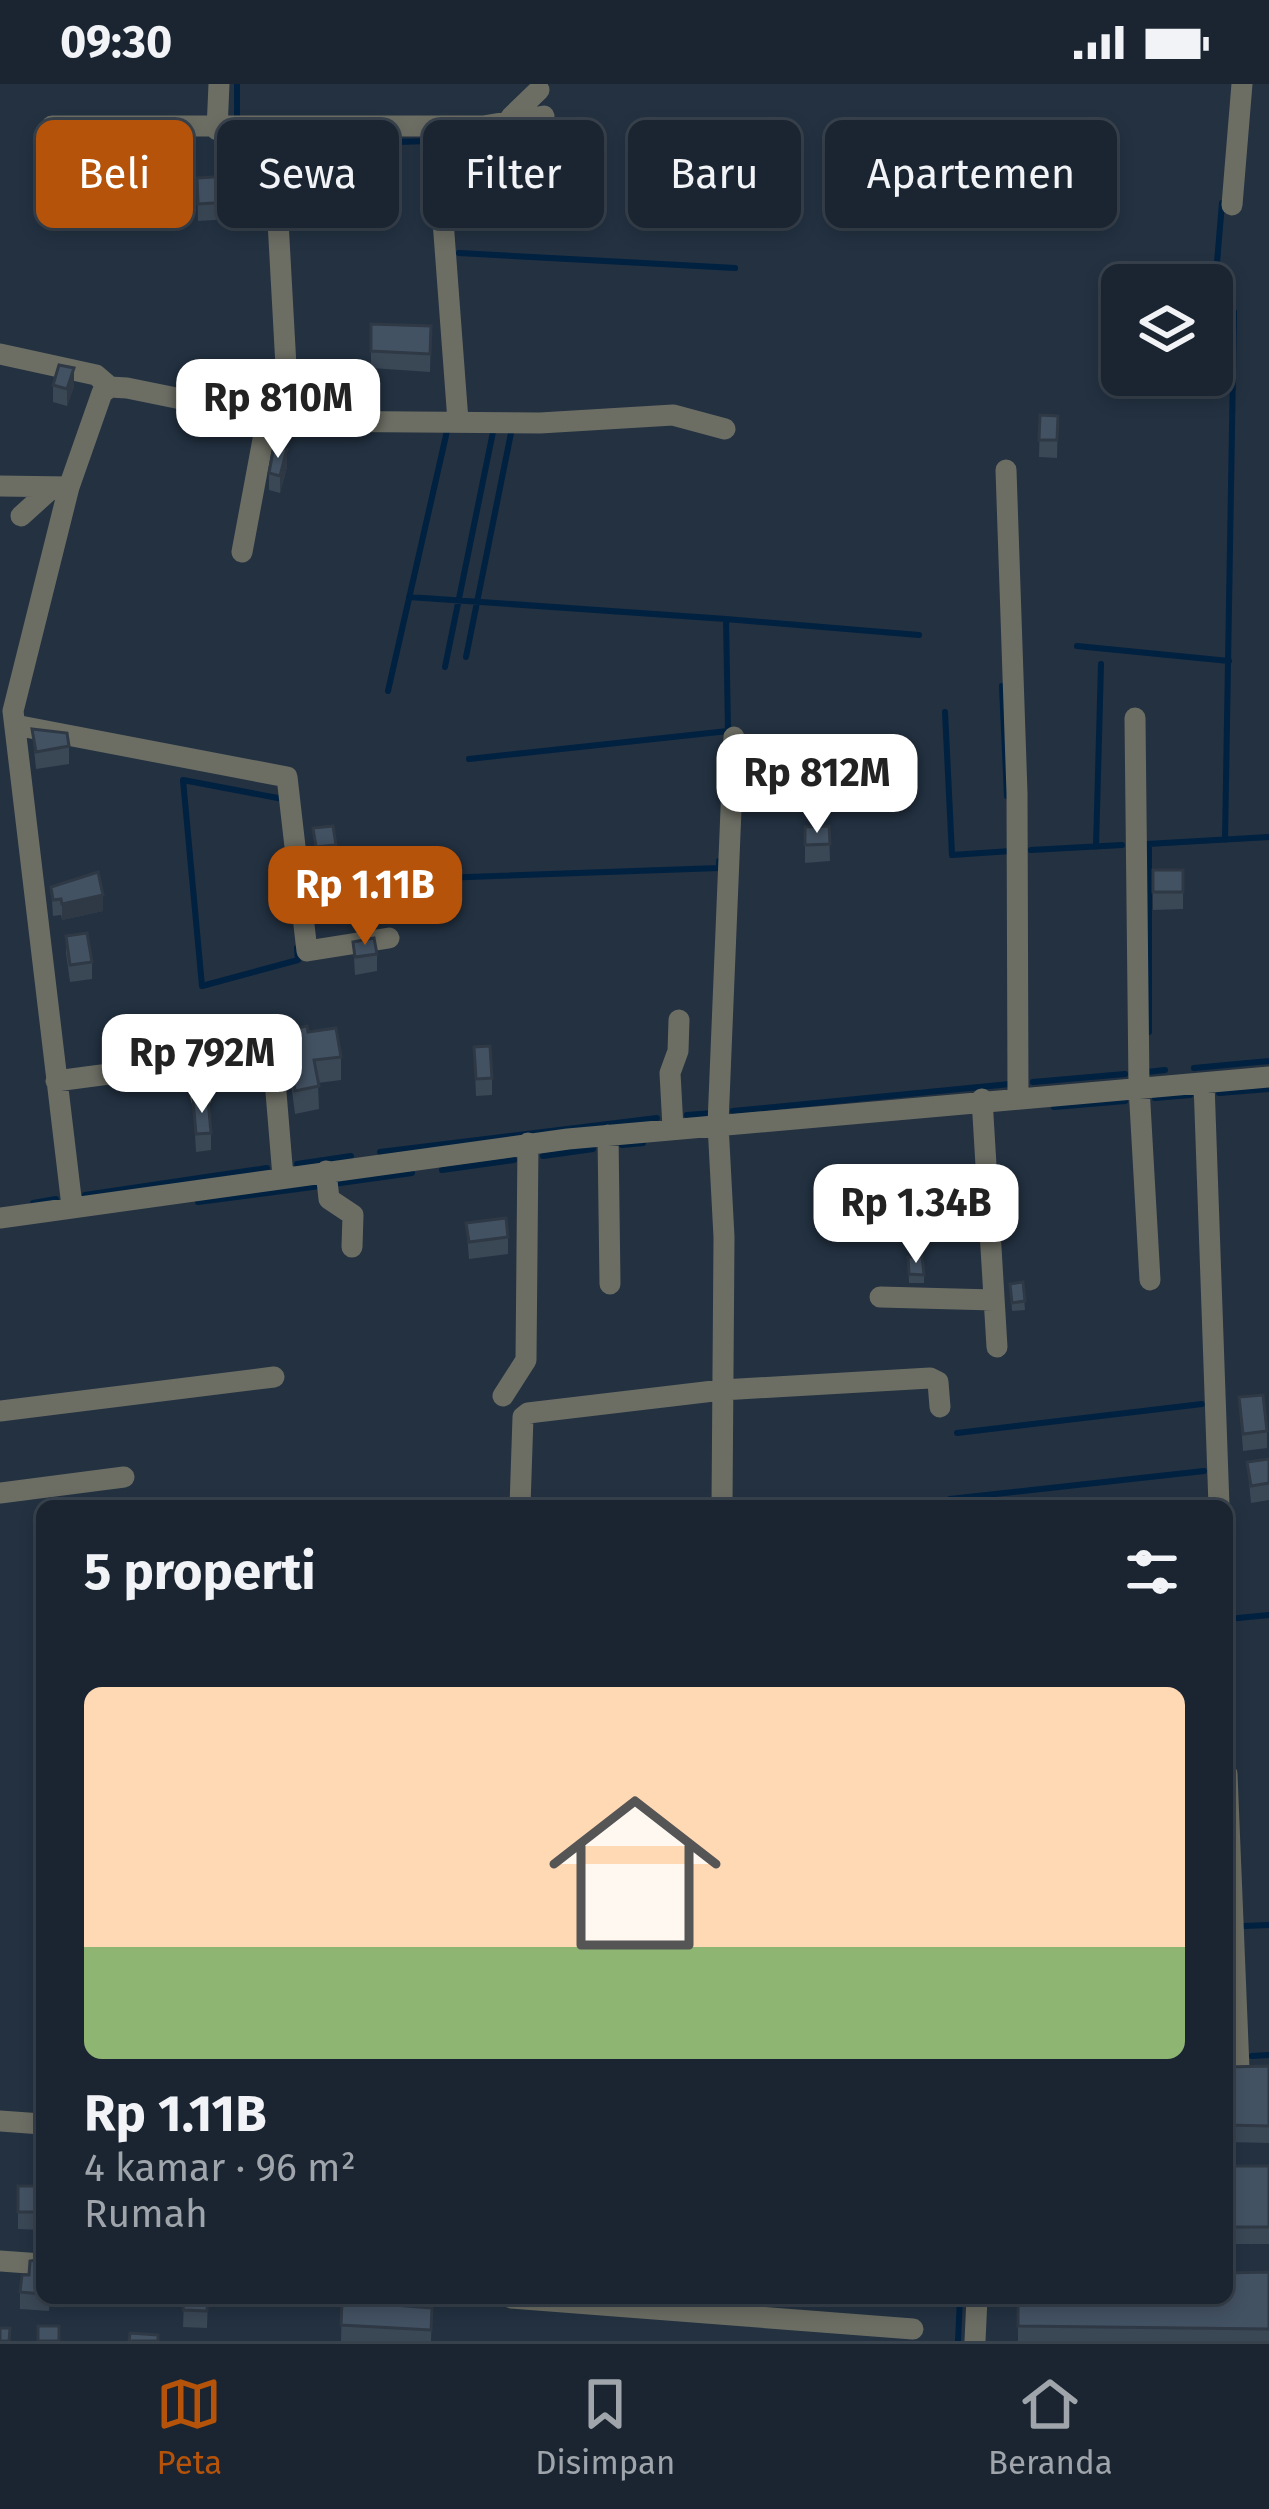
<!DOCTYPE html>
<html lang="id">
<meta charset="utf-8">
<style>
:root{--surface:#1a2531;--page:#232d39;--text:#f1f3f6;--muted:#9fa5ab;--line:#38424d;--accent:#b45309}
body{margin:0;font-family:"Fira Sans",sans-serif;background:var(--page);color:var(--text);height:100vh;display:flex;flex-direction:column;font-size:45px;white-space:nowrap}
*{box-sizing:border-box;margin:0}
p{font-size:39px;color:var(--muted)}
.icon{flex:none;width:66px;height:66px;fill:none;stroke:currentColor;stroke-width:2;stroke-linecap:round;stroke-linejoin:round}
.map{position:relative;flex:1;overflow:hidden}
.panel{position:absolute;left:36px;top:1416px;width:1197px;height:804px;display:flex;flex-direction:column;background:var(--surface);border-radius:18px;box-shadow:0 6px 18px #0003,0 0 0 3px var(--line)}
.panel>*{flex:none}
.top-card{position:absolute;left:36px;top:36px;width:1197px;height:108px;display:flex;gap:24px}
.buttons{position:absolute;left:1101px;top:180px;display:grid;gap:24px}
.buttons a{display:grid;place-items:center;width:132px;height:132px;border-radius:18px;background:var(--surface);box-shadow:0 6px 18px #0003,0 0 0 3px var(--line);font-size:60px}
.price{position:absolute;translate:-50% -102px;padding:0 27px;border-radius:24px;background:#fff;color:#222;font-size:39px;line-height:78px;filter:drop-shadow(0 3px 6px #0008)}
.price::after{content:'';position:absolute;left:50%;top:72px;width:36px;height:27px;margin-left:-18px;background:inherit;clip-path:polygon(0 0,100% 0,50% 100%)}
.price.active{background:var(--accent);color:#fff}
ul{padding:0;list-style:none}
li{display:grid;align-content:center;gap:24px;height:636px;padding:0 48px}
li+li{border-top:3px solid var(--line)}
li span{display:grid;place-items:center;height:372px;border-radius:18px;color:#555}
li>.icon{margin-inline-start:auto}
span .icon{width:216px;height:216px;fill:#fffc;stroke-width:1}
li b{font-size:51px}
h2{display:flex;justify-content:space-between;align-items:center;height:144px;padding:0 48px;font-size:51px}
.tag{padding:0 42px;border-radius:18px;background:var(--surface);box-shadow:0 6px 18px #0003,0 0 0 3px var(--line);font-size:42px;line-height:108px}
.tag.active{background:var(--accent);color:#fff}
.status{display:flex;justify-content:space-between;align-items:center;height:84px;padding:0 60px;background:var(--surface);direction:ltr}
.status svg{height:33px;fill:currentColor}
.tabs{display:flex;justify-content:space-around;align-items:center;height:168px;border-top:3px solid var(--line);background:var(--surface);font-size:33px;color:var(--muted)}
.tabs a{display:grid;justify-items:center;gap:6px}
.tabs .active{color:var(--accent)}
.map>svg:first-child{display:block}
.lines{fill:none;stroke-linecap:round;stroke-linejoin:round}
.stream{stroke:#012141;stroke-width:6}
.minor{stroke:#6c6e64;stroke-width:21}
.wall{fill:#3a4755}
.shaded-wall{fill:#2f3945}
.building{fill:#435263;stroke:#2f3945;stroke-width:3}
</style>
<div class="status"><b>09:30</b><svg viewBox="0 0 49 12"><path d="M0 12V9h3v3zM5 12V6h3v6zM10 12V3h3v9zM15 12V0h3v12zM26 1h20v11H26zM47 4h2v5h-2z"/></svg></div>
<div class="map">
<svg width="1269" height="2257" viewBox="0 0 1269 2257">
<rect width="100%" height="100%" fill="#233141"/>
<g class="lines">
<path class="stream" d="M237,0V32
M288,61L430,57
M237,62H259
M1222,119L1213,226L1234,228L1225,756
M459,169L735,184
M409,513L726,535L728,647L469,675
M726,535L919,551
M1077,562L1229,577
M466,573L511,349
M445,583L493,348
M1002,602L1007,712
M388,607L447,347
M945,628L952,771L1011,767
M283,715L183,696L202,902L298,876L297,864
M1147,760L1269,753
M1149,760V948
M1096,763L1101,580
M1031,766L1122,761
M385,796L719,784V777
M1194,984L1269,977
M1147,988L1165,986
M1033,998L1125,990
M1219,1009L1269,1005
M1155,1014L1190,1011
M1054,1023L1125,1017
M733,1027L1010,1000
M687,1031L713,1029
M622,1061L643,1059
M380,1068L657,1034
M543,1072L593,1065
M297,1080L351,1072
M442,1086L514,1076
M333,1100L412,1089
M85,1111L267,1084
M198,1118L320,1102
M33,1119L56,1115
M957,1349L1202,1320
M950,1415L1204,1387
M1228,1535L1269,1531
M1244,1842L1269,1841
M1252,1972L1269,1971
M958,2257L960,2214"/>
<path class="minor" d="M511,33L539,6
M52,42H483L544,32
M436,43L458,337
M217,46L219,0
M273,46L289,337
M1232,121L1242,0
M0,270L96,291L110,303
M1006,386L1017,709L1018,1013
M0,402L69,403
M21,432L53,403
M242,468L267,334
M1135,634L1139,1003L1150,1196
M15,641L287,693L307,867L389,854
M273,972L283,1093
M56,997L185,980L199,991L201,1014
M1204,999L1219,1422
M982,1015L997,1263
M673,1044L670,989L678,967L679,936
M608,1051L610,1200
M326,1087L329,1115L353,1131L352,1163
M72,1122L13,627L69,403L102,309L110,303L127,304L289,337L540,339L673,331L725,345
M0,1134L568,1055L1269,993
M880,1213L994,1216
M503,1312L526,1276L528,1059
M0,1327L274,1293
M0,1409L124,1393
M520,1422L523,1333L528,1329L722,1306L930,1294L938,1298L940,1323
M722,1422L724,1153L718,1040L734,653
M1227,1690L1239,1985
M0,2037L42,2040
M0,2177L42,2180
M511,2214L913,2245
M975,2257L977,2214"/>
</g>
<path class="wall" d="M229,92L230,135L198,137L197,94Z
M371,240L431,242L430,288L371,284Z
M53,301L74,302L67,322L53,318Z
M1040,331L1058,332L1057,374L1039,373Z
M287,383L280,409L269,406V389Z
M32,645L69,662V680L36,685Z
M829,742L830,777L805,779V743Z
M313,744L336,761V778L316,780Z
M1153,786H1183V825L1153,826Z
M51,803L103,827L62,836L61,831L53,832Z
M66,852L92,878V895L70,898L66,869Z
M353,858L377,870V887L355,891Z
M287,946L308,948L341,973V996L318,999L319,1025L295,1030L287,969Z
M474,963L492,994V1011L476,1012Z
M193,1016L211,1049V1066L196,1068Z
M466,1139L508,1153V1170L469,1175Z
M908,1173L924,1191V1199H909Z
M1023,1198L1025,1226L1012,1227L1010,1200Z
M1239,1313L1267,1347V1364L1243,1367Z
M1269,1375V1416L1251,1419L1247,1378Z
M1269,1982V2059L1227,2058V1983Z
M1227,2082H1269V2160H1227Z
M18,2102H42V2146L18,2145Z
M42,2175V2214H50L49,2227L20,2225V2208L29,2191Z
M1269,2188V2257H1018V2218H1002V2214H1227Z
M184,2214H208L207,2244L183,2243Z
M342,2217L432,2224L431,2257H341Z"/>
<path class="shaded-wall" d="M74,284V302L67,322V305Z
M287,365V383L280,409V392Z
M103,811V827L62,836V820Z"/>
<path class="building" d="M229,92L230,118L198,120L197,94Z
M371,240L431,242L430,270L371,267Z
M59,281L74,284L67,305L53,301Z
M1040,331L1058,332L1057,356H1039Z
M274,362L287,365L280,392L269,389Z
M32,645L67,649L69,662L36,668Z
M333,742L336,761L316,763L313,744Z
M829,742L830,760L805,761V743Z
M1153,786H1183V808H1153Z
M98,788L103,811L62,820L61,815L53,816L51,803Z
M87,849L92,878L70,881L66,852Z
M374,854L377,870L355,873L353,858Z
M307,942L308,948L336,944L341,973L314,976L319,1002L295,1007L287,946Z
M490,962L492,994L476,995L474,963Z
M208,1015L211,1049L196,1050L193,1016Z
M506,1134L508,1153L469,1158L466,1139Z
M922,1172L924,1191L909,1190L908,1173Z
M1023,1198L1025,1217L1012,1219L1010,1200Z
M1263,1311L1267,1347L1243,1350L1239,1313Z
M1269,1375V1399L1251,1402L1247,1378Z
M1269,1982V2042L1227,2041V1983Z
M1227,2082H1269V2143H1227Z
M18,2102H42V2128H18Z
M42,2175V2210L20,2208L22,2191H29L30,2177Z
M1269,2188V2245L1018,2242V2214H1227V2189Z
M184,2214H208L207,2227L183,2226Z
M342,2217L432,2224L431,2246L341,2241Z
M38,2242H59V2257H38Z
M0,2244H10L9,2257H0Z
M130,2249L158,2251V2257H129Z"/>
</svg>
<div class="buttons">
<a><svg class="icon" aria-label="layers" viewBox="0 0 24 24"><path d="M12 4l9 5-9 5-9-5zM3 14l9 5 9-5"/></svg></a>
</div>
<b class="price" style="left:278px;top:377px">Rp 810M</b>
<b class="price" style="left:817px;top:752px">Rp 812M</b>
<b class="price active" style="left:365px;top:864px">Rp 1.11B</b>
<b class="price" style="left:202px;top:1032px">Rp 792M</b>
<b class="price" style="left:916px;top:1182px">Rp 1.34B</b>
<div class="top-card">
<a class="tag active">Beli</a>
<a class="tag">Sewa</a>
<a class="tag">Filter</a>
<a class="tag">Baru</a>
<a class="tag">Apartemen</a>
</div>
<section class="panel">
<h2>5 properti<svg class="icon" aria-label="filters" viewBox="0 0 24 24"><path d="M4 7h16M4 17h16"/><circle cx="9" cy="7" r="2"/><circle cx="15" cy="17" r="2"/></svg></h2>
<ul>
<li><span style="background:linear-gradient(#ffd9b3 70%,#8fb573 0)"><svg class="icon" aria-label="home" viewBox="0 0 24 24"><path d="M3 11l9-7 9 7M6 9v11h12V9"/></svg></span><div><b>Rp 1.11B</b><p>4 kamar · 96 m²</p><p>Rumah</p></div></li>
</ul>
</section>
</div>
<nav class="tabs">
<a class="active"><svg class="icon" aria-label="map" viewBox="0 0 24 24"><path d="M3 6l6-2 6 2 6-2v14l-6 2-6-2-6 2zM9 4v14M15 6v14"/></svg>Peta</a>
<a><svg class="icon" aria-label="saved" viewBox="0 0 24 24"><path d="M7 4h10v16l-5-4-5 4z"/></svg>Disimpan</a>
<a><svg class="icon" aria-label="home" viewBox="0 0 24 24"><path d="M3 11l9-7 9 7M6 9v11h12V9"/></svg>Beranda</a>
</nav>
